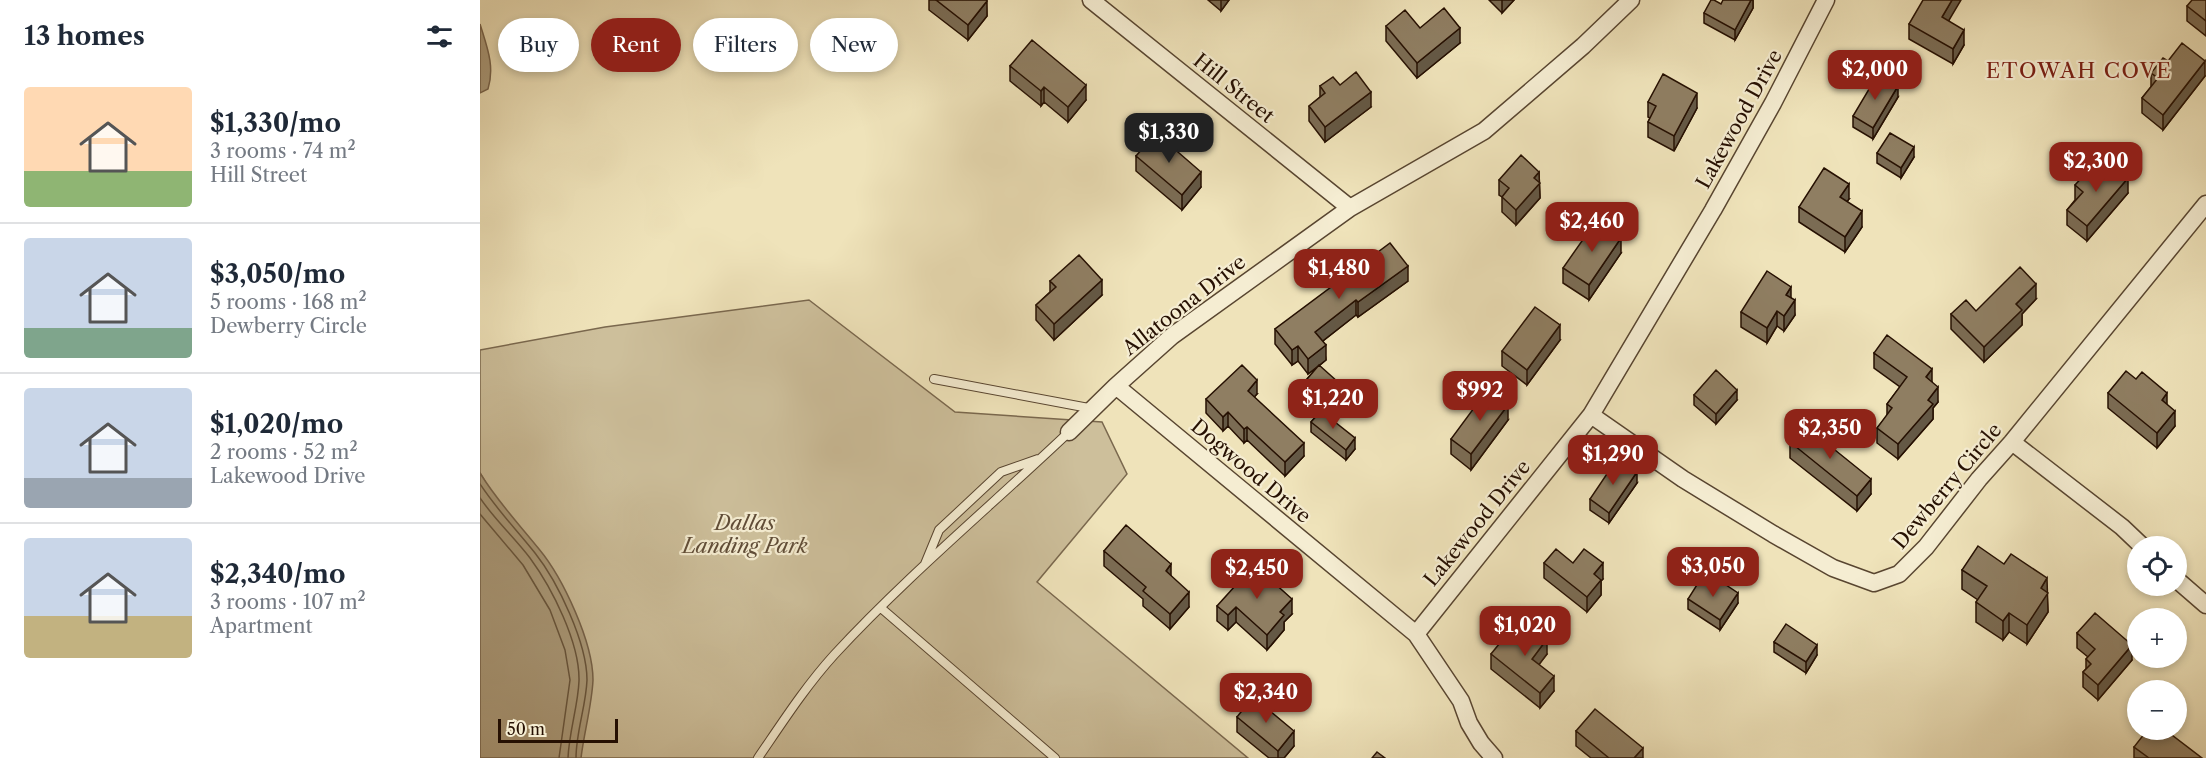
<!DOCTYPE html>
<meta charset="utf-8">
<style>
:root{--surface:#fff;--page:#f6f6f7;--text:#1f2937;--muted:#747a83;--line:#e0e1e3;--accent:#8f2418}
body{margin:0;font-family:"Libre Caslon Text",serif;background:var(--page);color:var(--text);height:100vh;display:flex;flex-direction:column;font-size:22px;white-space:nowrap}
*{box-sizing:border-box;margin:0}
p{font-size:20px;color:var(--muted)}
.icon{flex:none;width:33px;height:33px;fill:none;stroke:currentColor;stroke-width:2;stroke-linecap:round;stroke-linejoin:round}
.map{position:relative;flex:1;overflow:hidden}
.sheet{display:flex;flex-direction:column;background:var(--surface);width:480px}
.sheet>*{flex:none}
.banner{position:absolute;left:18px;top:18px;width:570px;height:54px;display:flex;gap:12px}
.fabs{position:absolute;left:1647px;top:536px;display:grid;gap:12px}
.fabs a{display:grid;place-items:center;width:60px;height:60px;border-radius:50%;background:var(--surface);box-shadow:0 3px 9px #0003;font-size:30px}
.scale{position:absolute;left:18px;bottom:15px;width:120px;box-sizing:border-box;padding-left:6px;border:3px solid #261002;border-top:0;font-size:16px;line-height:21px;white-space:nowrap;color:#261002;-webkit-text-stroke:4px #f5edd2;paint-order:stroke}
.price{position:absolute;translate:-50% -51px;padding:0 14px;border-radius:12px;background:var(--accent);color:#fff;font-size:20px;line-height:39px;filter:drop-shadow(0 2px 3px #0008)}
.price::after{content:'';position:absolute;left:50%;top:36px;width:18px;height:14px;margin-left:-9px;background:inherit;clip-path:polygon(0 0,100% 0,50% 100%)}
.price.selected{background:#222;color:#fff}
ul{padding:0;list-style:none}
li{display:flex;align-items:center;gap:18px;height:150px;padding:0 24px}
li+li{border-top:2px solid var(--line)}
li span{display:grid;place-items:center;flex:none;width:168px;height:120px;border-radius:6px;color:#555}
li>.icon{margin-inline-start:auto}
span .icon{width:72px;height:72px;fill:#fffc;stroke-width:1}
li b{font-size:26px}
h2{display:flex;justify-content:space-between;align-items:center;height:72px;padding:0 24px;font-size:26px}
.pill{padding:0 21px;border-radius:27px;background:var(--surface);box-shadow:0 3px 9px #0003;font-size:21px;line-height:54px}
.pill.selected{background:var(--accent);color:#fff}
main{display:flex;flex:1;min-height:0}
.map>svg:first-child{display:block}
.green{fill:#cdbf9b;stroke:#7a684e;stroke-width:1.5}
.water{fill:#ab9b7b;stroke:#76634b;stroke-width:1.5}
.lines{fill:none;stroke-linecap:round;stroke-linejoin:round}
.shore{stroke:#68563e;stroke-width:1.5}
.lane-casing{stroke:#584530;stroke-width:10}
.street-casing{stroke:#584530;stroke-width:19}
.lane{stroke:#f5edd2;stroke-width:8}
.street{stroke:#f5edd2;stroke-width:16}
.wall{fill:#7b6c54;stroke:#261002;stroke-width:1.5}
.shaded-wall{fill:#645845;stroke:#261002;stroke-width:1.5}
.building{fill:#8f7e62;stroke:#261002;stroke-width:1.5}
.labels{text-anchor:middle;dominant-baseline:central;stroke-width:4.5;stroke-linejoin:round;paint-order:stroke}
.street-label{font-size:20px;fill:#261002;stroke:#f5edd2}
.park-label{font-size:20px;font-style:italic;fill:#604d38;stroke:#f5edd2}
.neighbourhood-label{font-size:21px;letter-spacing:1.5px;fill:#7a1f14;stroke:#f5edd2}
</style>
<main>
<section class="sheet">
<h2>13 homes<svg class="icon" aria-label="filters" viewBox="0 0 24 24"><path d="M4 7h16M4 17h16"/><circle cx="9" cy="7" r="2"/><circle cx="15" cy="17" r="2"/></svg></h2>
<ul>
<li><span style="background:linear-gradient(#ffd9b3 70%,#8fb573 0)"><svg class="icon" aria-label="home" viewBox="0 0 24 24"><path d="M3 11l9-7 9 7M6 9v11h12V9"/></svg></span><div><b>$1,330/mo</b><p>3 rooms · 74 m²</p><p>Hill Street</p></div></li>
<li><span style="background:linear-gradient(#c9d6e8 75%,#7fa58c 0)"><svg class="icon" aria-label="home" viewBox="0 0 24 24"><path d="M3 11l9-7 9 7M6 9v11h12V9"/></svg></span><div><b>$3,050/mo</b><p>5 rooms · 168 m²</p><p>Dewberry Circle</p></div></li>
<li><span style="background:linear-gradient(#c9d6e8 75%,#9aa5b1 0)"><svg class="icon" aria-label="home" viewBox="0 0 24 24"><path d="M3 11l9-7 9 7M6 9v11h12V9"/></svg></span><div><b>$1,020/mo</b><p>2 rooms · 52 m²</p><p>Lakewood Drive</p></div></li>
<li><span style="background:linear-gradient(#c9d6e8 65%,#c2b280 0)"><svg class="icon" aria-label="home" viewBox="0 0 24 24"><path d="M3 11l9-7 9 7M6 9v11h12V9"/></svg></span><div><b>$2,340/mo</b><p>3 rooms · 107 m²</p><p>Apartment</p></div></li>
</ul>
</section>
<div class="map">
<svg width="1726" height="758" viewBox="0 0 1726 758">
<rect width="100%" height="100%" fill="#efe3ba"/>
<filter id="stains"><feTurbulence type="fractalNoise" baseFrequency=".00333" numOctaves="4"/><feColorMatrix values="0 0 0 0 .2 0 0 0 0 .09 0 0 0 0 .02 0 0 0 .5 -.17"/></filter>
<radialGradient id="worn" r=".72"><stop offset=".6" stop-color="#630" stop-opacity="0"/><stop offset="1" stop-color="#630" stop-opacity=".3"/></radialGradient>
<path class="green" d="M329,300L475,412L622,422L647,474L557,582L768,758H89L5,481L0,473V350L125,327Z"/>
<path class="water" d="M0,24C7,47 15,66 8,89L0,93Z
M0,473C17,501 39,524 59,549C83,578 113,642 113,680C112,704 104,733 101,758H0Z"/>
<g class="lines">
<path class="shore" d="M0,484C17,510 36,529 55,553C78,582 107,643 107,680C106,706 96,732 96,758
M0,498C15,520 34,537 50,558C72,588 100,643 99,681C98,706 89,732 88,758
M0,514L43,565L70,610L85,650L90,680L79,758"/>
<g class="lane-casing">
<path id="lane" d="M454,379L614,409
M445,564L459,530L521,472L558,459
M401,608L575,758
M278,758C302,723 325,687 354,655C427,576 511,506 589,432"/>
</g>
<g class="street-casing">
<path id="street" d="M611,0L870,208
M636,386L936,634L981,701L989,723L1001,743L1014,758
M1111,415L1203,479L1293,534L1353,568L1394,583L1419,574L1446,547L1499,479L1532,442L1726,204
M589,432L636,386L692,336L870,208L1004,131L1103,46L1151,0
M1532,442L1642,527L1662,546
M1696,579L1726,605
M936,634L1111,415L1233,210L1293,103L1346,0"/>
</g>
<use href="#lane" class="lane"/>
<use href="#street" class="street"/>
</g>
<path class="wall" d="M449,0H506L507,16L488,40L449,10Z
M728,0H749L741,11Z
M1009,0H1034L1022,13Z
M1273,0V8L1255,40L1224,23V13L1241,4Z
M1726,0V36L1707,21V6Z
M1469,21L1484,45L1473,64L1429,39V24Z
M906,26L940,28L980,43L937,78L906,41Z
M1688,61L1725,76L1683,130L1662,113V98L1671,87V73Z
M530,66L606,100L588,122L564,102L561,106L530,81Z
M840,86L891,107L845,142L829,121V106L840,97Z
M1418,97L1393,139L1373,127V116Z
M1168,102L1217,108L1194,151L1168,137V122L1170,118L1168,117Z
M1397,153L1434,157L1421,178L1397,163Z
M656,156L721,187L702,210L656,171Z
M1059,172L1060,198L1036,225L1022,212V197L1019,195V180Z
M1614,179L1648,193L1607,241L1587,225V210L1595,200V185Z
M1369,199L1367,201L1382,227L1365,252L1319,222V207Z
M1141,253L1109,300L1083,283V268Z
M570,281L622,295L574,340L556,320V305L570,292Z
M928,281L878,317L876,315L843,341L846,360L839,366L858,392L842,412L875,449L866,460L831,432V422L841,411L822,396V385L838,366L828,374L818,361L812,365L795,344V329Z
M1311,298L1315,315L1304,331L1297,326L1287,343L1261,327V312Z
M1556,299L1542,314V325L1504,362L1471,329V314L1496,311Z
M1080,340L1047,385L1022,366V351Z
M1394,353L1452,382L1458,402L1453,408V419L1418,459L1397,443V428L1407,416V404L1420,387L1394,368Z
M1628,393L1687,405L1695,426L1677,448L1628,408Z
M777,394L774,397L824,456L805,476L767,440L764,443L748,426L743,431L726,413V399Z
M1214,395L1257,400L1236,424L1214,405Z
M1028,420L991,470L971,454V439Z
M1310,442L1391,494L1377,511L1310,458Z
M1157,483L1129,523L1110,510V499Z
M624,551L691,576L709,607L690,629L663,606V599L624,566Z
M1064,563H1093L1123,579L1121,581V595L1107,612L1064,578Z
M1482,570L1567,592L1568,612L1547,644L1529,632L1523,640L1496,622V602L1498,600L1482,589Z
M1234,589L1258,603L1240,630L1208,609V599Z
M737,606L812,614L804,622V630L787,650L756,622L748,630L737,621Z
M1597,633L1652,660L1618,700L1603,687V672L1606,669V659L1608,657L1597,648Z
M1031,642L1067,654L1059,664L1074,691L1060,708L1011,669V654Z
M1294,642L1337,655L1326,673L1294,652Z
M757,717L814,746L804,758H789L757,732Z
M1096,731L1163,758H1111L1096,746Z
M1654,747L1722,758H1654Z"/>
<path class="shaded-wall" d="M741,0H749L741,11Z
M1022,0H1034L1022,13Z
M1271,0H1273V8L1255,40V30Z
M1472,0H1481L1462,32V17Z
M507,1V16L488,40V25Z
M980,28V43L937,78V63Z
M1484,30V45L1473,64V49Z
M1725,61V76L1683,130V115Z
M606,85V100L588,122V107Z
M1418,86V97L1393,139V128Z
M564,87V102L561,106V91Z
M891,92V107L845,142V127Z
M1217,93V108L1194,151V136Z
M1434,147V157L1421,178V168Z
M721,172V187L702,210V195Z
M1059,172L1060,198L1036,225V210L1054,178Z
M1648,178V193L1607,241V226Z
M1369,184V199L1360,212V197Z
M1382,211V227L1365,252V237Z
M1141,238V253L1109,300V285Z
M928,266V281L878,317V302Z
M622,280V295L574,340V324Z
M1556,284V299L1542,314V325L1504,362V347L1536,304Z
M1311,287V302L1306,295Z
M876,300V315L835,347V332Z
M1315,300V315L1304,331V316Z
M1297,311V326L1287,343V328Z
M1080,325V340L1047,385V370Z
M846,345V360L828,374V359Z
M818,346V361L812,365V350Z
M1452,369V384L1446,377Z
M777,380V394L768,404V391Z
M858,382V392L842,412V401Z
M1458,387V402L1453,408V419L1418,459V444L1448,400Z
M1257,390V400L1236,424V414Z
M1687,393V408L1682,400Z
M1028,405V420L991,470V454Z
M1695,411V426L1677,448V433Z
M748,412V426L743,431V417Z
M767,427V440L764,443V429Z
M875,438V449L866,460V450Z
M824,443V456L805,476V462Z
M1157,472V483L1129,523V513Z
M1391,479V494L1377,511V496Z
M1123,563V579L1121,581V595L1107,612V597L1114,574Z
M691,564V579L686,571Z
M1567,578L1568,612L1547,644V625L1561,588Z
M709,592V607L690,629V614Z
M1258,593V603L1240,630V620Z
M812,599V614L804,622V630L787,650V635L800,612Z
M756,607V622L748,630V615Z
M1529,613V632L1523,640V621Z
M1067,639V654L1052,674V659Z
M1337,645V655L1326,673V662Z
M1652,645V660L1618,700V685Z
M1074,676V691L1060,708V693Z
M814,731V746L804,758H798V751Z
M1163,748V758H1154Z"/>
<path class="building" d="M456,0H506L507,1L488,25Z
M1231,0H1234L1241,4L1243,0H1271L1255,30L1224,13Z
M1443,0H1472L1462,17L1484,30L1473,49L1429,24Z
M1712,0H1726V21L1707,6Z
M964,8L980,28L937,63L906,26L925,10L940,28Z
M552,40L606,85L588,107L564,87L561,91L530,66Z
M1702,43L1725,61L1683,115L1662,98L1678,78L1671,73L1683,58L1688,61Z
M876,72L891,92L845,127L829,106L845,93L840,86L853,77L860,85Z
M1183,74L1217,93L1194,136L1168,122L1176,106L1168,102Z
M1398,74L1418,86L1393,128L1373,116Z
M676,133L721,172L702,195L656,156Z
M1410,133L1434,147L1421,168L1397,153Z
M1041,155L1059,172L1054,178L1060,183L1036,210L1022,197L1029,188L1019,180Z
M1629,161L1648,178L1607,226L1587,210L1603,192L1595,185L1607,172L1614,179Z
M1344,168L1369,184L1360,197L1382,211L1365,237L1319,207Z
M1116,221L1141,238L1109,285L1083,268Z
M910,243L928,266L878,302L876,300L835,332L846,345L828,359L818,346L812,350L795,329Z
M599,255L622,280L574,324L556,305L576,287L570,281Z
M1540,267L1556,284L1536,304L1542,310L1504,347L1471,314L1486,300L1496,311Z
M1287,271L1311,287L1306,295L1315,300L1304,316L1297,311L1287,328L1261,312Z
M1055,307L1080,325L1047,370L1022,351Z
M1407,335L1452,369L1446,377L1458,387L1448,400L1453,404L1418,444L1397,428L1412,408L1407,404L1427,377L1394,353Z
M762,365L777,380L768,391L824,443L805,462L767,427L764,429L748,412L743,417L726,399Z
M839,365L858,382L842,401L822,385Z
M1236,370L1257,390L1236,414L1214,395Z
M1646,371L1656,379L1662,372L1687,393L1682,400L1695,411L1677,433L1628,393Z
M1008,389L1028,405L991,454L971,439Z
M841,411L875,438L866,450L831,422Z
M1324,425L1391,479L1377,496L1310,442Z
M1137,459L1157,472L1129,513L1110,499Z
M646,525L691,564L686,571L709,592L690,614L663,591L666,587L624,551Z
M1498,546L1524,564L1531,554L1567,578L1561,588L1568,593L1547,625L1529,613L1523,621L1496,602L1507,586L1482,570Z
M1076,549L1093,563L1104,549L1123,563L1114,574L1121,580L1107,597L1064,563Z
M774,565L812,599L800,612L804,615L787,635L756,607L748,615L737,606Z
M1220,580L1234,589L1240,581L1258,593L1240,620L1208,599Z
M1615,613L1652,645L1618,685L1603,672L1611,664L1606,659L1615,649L1597,633Z
M1046,622L1067,639L1052,659L1074,676L1060,693L1011,654L1024,638L1031,642Z
M1306,624L1337,645L1326,662L1294,642Z
M773,697L814,731L798,751L757,717Z
M1115,709L1163,748L1154,758H1129L1096,731Z
M1668,729H1684L1722,758H1669L1654,747Z
M897,752L905,758H892Z"/>
<g class="labels">
<g class="street-label">
<text transform="translate(754 88) rotate(39)">Hill Street</text>
<text transform="translate(1259 119) rotate(-61)">Lakewood Drive</text>
<text transform="translate(704 305) rotate(-38)">Allatoona Drive</text>
<text transform="translate(771 471) rotate(40)">Dogwood Drive</text>
<text transform="translate(1467 486) rotate(-50)">Dewberry Circle</text>
<text transform="translate(997 523) rotate(-51)">Lakewood Drive</text>
</g>
<g class="park-label">
<text x="265" y="523">Dallas<tspan x="265" dy="23">Landing Park</tspan></text>
</g>
<g class="neighbourhood-label">
<text x="1599" y="70">ETOWAH COVE</text>
</g>
</g>
<rect width="100%" height="100%" filter="url(#stains)"/>
<rect width="100%" height="100%" fill="url(#worn)"/>
</svg>
<div class="fabs">
<a><svg class="icon" aria-label="locate" viewBox="0 0 24 24"><circle cx="12" cy="12" r="6"/><path d="M12 2v4M12 18v4M2 12h4M18 12h4"/></svg></a>
<a>+</a>
<a>−</a>
</div>
<div class="scale">50 m</div>
<b class="price" style="left:1395px;top:101px">$2,000</b>
<b class="price selected" style="left:689px;top:164px">$1,330</b>
<b class="price" style="left:1616px;top:193px">$2,300</b>
<b class="price" style="left:1112px;top:253px">$2,460</b>
<b class="price" style="left:859px;top:300px">$1,480</b>
<b class="price" style="left:1000px;top:422px">$992</b>
<b class="price" style="left:853px;top:430px">$1,220</b>
<b class="price" style="left:1350px;top:460px">$2,350</b>
<b class="price" style="left:1133px;top:486px">$1,290</b>
<b class="price" style="left:1233px;top:598px">$3,050</b>
<b class="price" style="left:777px;top:600px">$2,450</b>
<b class="price" style="left:1045px;top:657px">$1,020</b>
<b class="price" style="left:786px;top:724px">$2,340</b>
<div class="banner">
<a class="pill">Buy</a>
<a class="pill selected">Rent</a>
<a class="pill">Filters</a>
<a class="pill">New</a>
</div>
</div>
</main>
